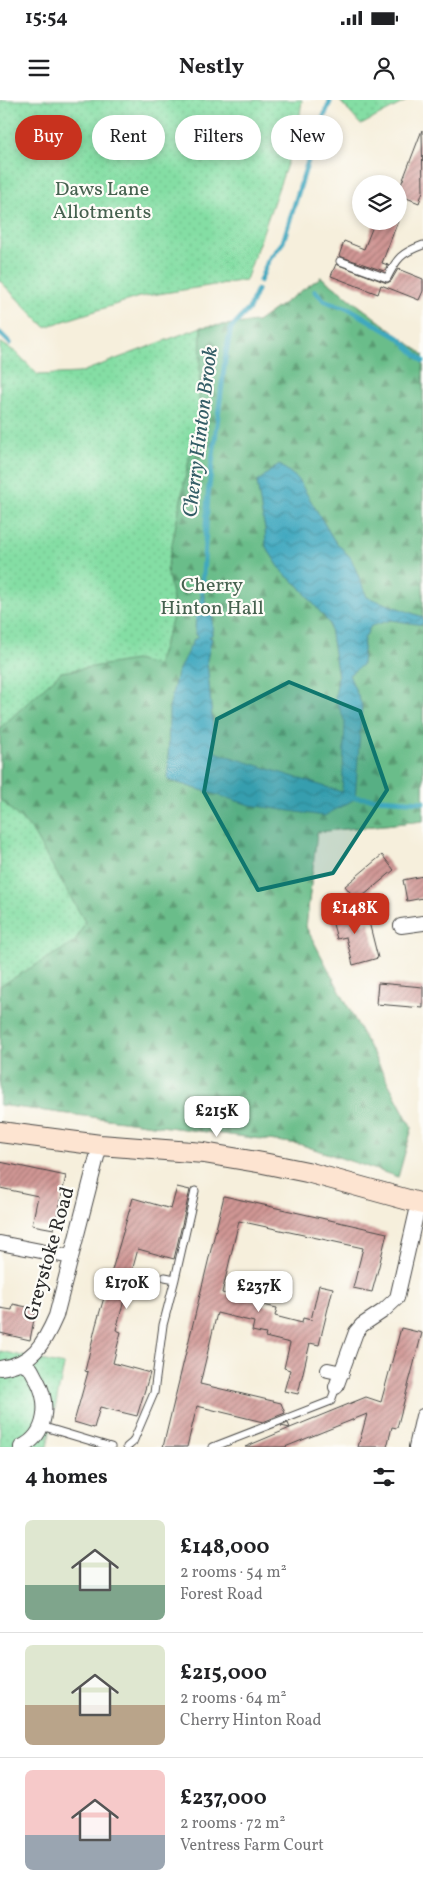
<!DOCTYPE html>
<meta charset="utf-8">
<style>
:root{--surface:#fff;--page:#f2f2f2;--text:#202124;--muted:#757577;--line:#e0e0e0;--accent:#c8321e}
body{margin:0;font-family:Vollkorn,serif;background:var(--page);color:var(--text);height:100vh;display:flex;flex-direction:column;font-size:19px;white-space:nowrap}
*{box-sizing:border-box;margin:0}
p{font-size:16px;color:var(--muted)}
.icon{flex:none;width:28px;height:28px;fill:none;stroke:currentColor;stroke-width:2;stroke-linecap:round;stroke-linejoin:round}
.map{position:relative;height:1347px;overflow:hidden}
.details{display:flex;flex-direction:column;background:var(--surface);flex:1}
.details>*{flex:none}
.guide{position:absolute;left:15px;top:15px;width:394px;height:45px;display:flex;gap:10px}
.tools{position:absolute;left:352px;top:75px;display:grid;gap:10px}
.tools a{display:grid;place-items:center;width:55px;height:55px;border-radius:50%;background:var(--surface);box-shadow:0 2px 8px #0003;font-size:25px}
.price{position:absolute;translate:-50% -42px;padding:0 11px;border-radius:10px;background:#fff;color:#222;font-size:16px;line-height:32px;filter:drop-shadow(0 1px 2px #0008)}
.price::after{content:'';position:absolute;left:50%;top:30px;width:15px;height:11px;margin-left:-8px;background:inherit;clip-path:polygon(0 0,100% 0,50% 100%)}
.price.selected{background:var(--accent);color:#fff}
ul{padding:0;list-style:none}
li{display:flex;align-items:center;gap:15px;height:125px;padding:0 25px}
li+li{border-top:1px solid var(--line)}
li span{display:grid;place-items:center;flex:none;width:140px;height:100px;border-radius:8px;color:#555}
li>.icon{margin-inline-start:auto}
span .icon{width:60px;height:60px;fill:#fffc;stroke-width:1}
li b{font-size:21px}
h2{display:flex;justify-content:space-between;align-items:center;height:60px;padding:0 25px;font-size:21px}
.tag{padding:0 18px;border-radius:22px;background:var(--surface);box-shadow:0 2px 8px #0003;font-size:18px;line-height:45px}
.tag.selected{background:var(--accent);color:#fff}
.status{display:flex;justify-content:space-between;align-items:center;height:35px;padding:0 25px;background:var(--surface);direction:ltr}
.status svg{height:14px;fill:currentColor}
header{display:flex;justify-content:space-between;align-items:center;height:65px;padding:0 25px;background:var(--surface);font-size:22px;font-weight:700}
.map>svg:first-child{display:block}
.green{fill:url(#green-dots);stroke:#588468}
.forest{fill:url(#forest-firs);stroke:#4b745a}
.water{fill:url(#water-waves);stroke:#356a75}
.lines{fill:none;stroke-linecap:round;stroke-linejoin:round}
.stream{stroke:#3fa8bf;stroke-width:5}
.building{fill:url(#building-hatch)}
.lane-casing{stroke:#494846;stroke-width:9}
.street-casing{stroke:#494846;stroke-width:16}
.secondary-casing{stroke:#494846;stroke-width:22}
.lane{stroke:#fff;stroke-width:7}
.street{stroke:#fff;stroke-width:14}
.secondary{stroke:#fde4d1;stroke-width:20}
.marked{fill:#0f766e;fill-opacity:0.2;stroke:#0f766e;stroke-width:4;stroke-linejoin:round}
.labels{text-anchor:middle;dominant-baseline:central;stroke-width:4.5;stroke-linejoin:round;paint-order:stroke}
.park-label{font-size:20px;fill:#46614f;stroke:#fdfcf7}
.street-label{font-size:20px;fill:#2b2b2b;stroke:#fdfcf7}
.water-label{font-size:21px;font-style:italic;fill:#335d66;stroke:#fdfcf7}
</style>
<div class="status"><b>15:54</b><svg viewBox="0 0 49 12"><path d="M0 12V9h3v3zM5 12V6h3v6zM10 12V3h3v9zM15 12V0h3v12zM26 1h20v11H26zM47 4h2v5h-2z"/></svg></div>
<header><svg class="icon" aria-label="menu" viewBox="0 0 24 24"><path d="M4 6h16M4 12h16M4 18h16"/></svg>Nestly<svg class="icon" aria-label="person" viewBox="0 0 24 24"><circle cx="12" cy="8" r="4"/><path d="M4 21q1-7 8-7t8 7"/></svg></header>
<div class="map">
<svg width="423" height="1347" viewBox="0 0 423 1347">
<defs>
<pattern id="green-dots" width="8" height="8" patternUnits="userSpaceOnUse" patternTransform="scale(1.25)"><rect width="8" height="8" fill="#84dea4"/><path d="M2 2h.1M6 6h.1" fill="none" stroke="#72bf8d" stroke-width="1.8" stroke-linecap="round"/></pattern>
<pattern id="forest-firs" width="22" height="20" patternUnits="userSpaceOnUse" patternTransform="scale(1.25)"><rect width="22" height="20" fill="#6bbd8a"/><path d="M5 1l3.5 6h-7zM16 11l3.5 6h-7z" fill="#589a71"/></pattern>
<pattern id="water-waves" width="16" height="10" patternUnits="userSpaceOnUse" patternTransform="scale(1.25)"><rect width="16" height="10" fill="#3fa8bf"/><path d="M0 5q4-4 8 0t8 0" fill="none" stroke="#35899b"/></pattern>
<pattern id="building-hatch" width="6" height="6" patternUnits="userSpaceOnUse" patternTransform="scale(1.25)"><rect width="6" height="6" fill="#d09694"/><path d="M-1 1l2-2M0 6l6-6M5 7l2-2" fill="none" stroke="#a97b79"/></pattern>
</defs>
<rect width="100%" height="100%" fill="#fdfcf7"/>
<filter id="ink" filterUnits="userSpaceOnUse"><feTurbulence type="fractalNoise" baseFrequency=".02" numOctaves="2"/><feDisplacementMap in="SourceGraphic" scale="10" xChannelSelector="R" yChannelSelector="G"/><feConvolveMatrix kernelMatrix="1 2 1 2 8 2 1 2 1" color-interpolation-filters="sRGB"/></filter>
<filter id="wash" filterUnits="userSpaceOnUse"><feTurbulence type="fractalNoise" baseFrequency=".0096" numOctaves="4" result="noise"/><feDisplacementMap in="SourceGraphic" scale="20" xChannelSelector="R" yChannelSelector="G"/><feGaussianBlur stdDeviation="1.12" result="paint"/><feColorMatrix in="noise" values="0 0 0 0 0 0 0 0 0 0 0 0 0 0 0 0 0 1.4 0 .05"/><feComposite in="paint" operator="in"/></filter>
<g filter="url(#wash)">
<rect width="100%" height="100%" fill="#f6efdc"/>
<path class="green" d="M0,0H302L297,36L246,180L139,197L45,227L0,181Z
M339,0H408L361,25Z
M321,177L423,254V721L317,732L306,827L412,1028L398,1077L299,1044L0,1005V242L17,253L38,275L79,273L201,227L257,222Z
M0,1251L64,1265L47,1347H0Z"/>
<path class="forest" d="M321,177L423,254V721L317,732L306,827L412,1028L398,1077L299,1044L0,1005V886L75,842L85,822L31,729L0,699V628L61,572L135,560L157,565L175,511L167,469L199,309L201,227L257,222Z"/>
<path class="water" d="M279,364L298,379L334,440L351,458L367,497L423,517V525L391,520L371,526L364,539L362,565L349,575L362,605L355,699L324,716L250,705L168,680L169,608L177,573L194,539L198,538V536L195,535L196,507L200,504L202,486L206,504L213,508L212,535L209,537L212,538L207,560L215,652L342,692L345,622L335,598L338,577L329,523L299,486L283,473L266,447L265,428L262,415L257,382Z"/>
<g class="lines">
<path class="stream" d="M260,181L268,161L283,142L316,35L330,2L329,0
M315,191L324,200L333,204L348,208L399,238L423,261
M0,233L10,243
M202,491L208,395L226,253L231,228L249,209L257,190
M349,697L423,702"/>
</g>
<g id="blocks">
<path class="building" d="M422,30L423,91L419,103L399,95V90Z
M375,121H398L382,163L388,165L384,171L339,156L344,141L364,149Z
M336,164L387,183L391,181L398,169L423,179V191L419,200L381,185L378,194L331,176Z
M382,755L394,770L357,801L345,786Z
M423,776V798L407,801L403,780Z
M356,806L361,824L369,822L378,858L353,865L346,837L337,839L330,813Z
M378,883L423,887V908L376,904Z
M0,1062L66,1076L54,1129L32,1125L38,1096L0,1088Z
M177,1087L190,1090L174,1159L138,1149L116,1230L121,1232L113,1263L150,1273L137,1316L100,1307L94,1328L74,1322L88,1272L85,1271L96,1225L133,1098L171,1109Z
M224,1096L387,1133L379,1166L372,1192L353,1188L363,1148L239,1121L222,1193L259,1202L258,1204L277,1208L275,1216L302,1223L303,1218L311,1220L319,1185L333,1188L319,1245L310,1243L298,1294L284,1291L290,1270L284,1268L290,1243L265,1237L266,1234L252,1231L254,1222L217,1213L200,1284L281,1303L285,1313L263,1322L197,1306L187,1347H163Z
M13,1204L36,1209L30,1240L0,1233V1208L12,1210Z
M401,1228L422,1233L397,1328L392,1327L387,1347H358L367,1314L285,1347H245L290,1328L281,1326L288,1323L290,1328L366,1297L381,1302Z"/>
</g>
</g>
<g filter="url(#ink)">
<use href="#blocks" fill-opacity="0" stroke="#494846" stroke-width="1"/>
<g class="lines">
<g class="lane-casing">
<path id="lane" d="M340,161L387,178C397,158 401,153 423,145
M175,1179L195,1091
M41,1326L111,1347
M127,1347L133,1342L154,1293L163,1225L175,1179L165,1177
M213,1347L331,1301L336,1287"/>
</g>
<g class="street-casing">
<path id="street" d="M401,826L423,823
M0,1143L71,1157
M21,1263C24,1265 28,1267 31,1269C33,1272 35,1277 37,1280C49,1302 48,1335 21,1347
M0,1268C32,1264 44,1244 56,1216L100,1045
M328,1270L342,1273
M336,1287L356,1232L362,1225L383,1211L397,1198L419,1102
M416,1347L423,1316"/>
</g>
<g class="secondary-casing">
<path id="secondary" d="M0,1032L100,1045L204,1053L263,1063L307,1072L423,1104"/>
</g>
<use href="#lane" class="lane"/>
<use href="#street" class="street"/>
<use href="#secondary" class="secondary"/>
</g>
</g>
<path class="marked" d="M289,582L360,611L387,690L333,773L258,790L204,692L217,619Z"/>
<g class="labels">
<g class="park-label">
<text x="102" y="90">Daws Lane<tspan x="102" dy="23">Allotments</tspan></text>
<text x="212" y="486">Cherry<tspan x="212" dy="23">Hinton Hall</tspan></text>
</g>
<g class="street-label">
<text transform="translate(50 1154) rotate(-74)">Greystoke Road</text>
</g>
<g class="water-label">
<text transform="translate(201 332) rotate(-83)">Cherry Hinton Brook</text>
</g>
</g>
</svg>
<div class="tools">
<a><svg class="icon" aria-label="layers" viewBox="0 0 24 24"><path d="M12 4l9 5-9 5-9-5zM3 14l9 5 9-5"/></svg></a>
</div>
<b class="price selected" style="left:355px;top:835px">£148K</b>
<b class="price" style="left:217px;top:1038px">£215K</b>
<b class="price" style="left:127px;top:1210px">£170K</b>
<b class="price" style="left:259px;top:1213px">£237K</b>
<div class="guide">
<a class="tag selected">Buy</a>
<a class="tag">Rent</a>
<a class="tag">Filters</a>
<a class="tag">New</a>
</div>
</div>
<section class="details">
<h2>4 homes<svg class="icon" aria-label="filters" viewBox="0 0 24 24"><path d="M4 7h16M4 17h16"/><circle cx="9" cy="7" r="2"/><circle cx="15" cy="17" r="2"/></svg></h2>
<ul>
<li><span style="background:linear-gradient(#dfe7d0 65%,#7fa58c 0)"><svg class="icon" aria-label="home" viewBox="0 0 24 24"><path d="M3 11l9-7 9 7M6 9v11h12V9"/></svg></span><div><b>£148,000</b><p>2 rooms · 54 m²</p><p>Forest Road</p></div></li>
<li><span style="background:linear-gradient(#dfe7d0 60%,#b9a48a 0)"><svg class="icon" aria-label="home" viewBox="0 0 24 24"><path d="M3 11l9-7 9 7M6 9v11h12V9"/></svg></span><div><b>£215,000</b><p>2 rooms · 64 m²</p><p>Cherry Hinton Road</p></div></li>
<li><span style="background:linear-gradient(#f6c9c9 65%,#9aa5b1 0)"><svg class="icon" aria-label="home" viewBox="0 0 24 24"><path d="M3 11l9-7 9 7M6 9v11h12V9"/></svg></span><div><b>£237,000</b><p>2 rooms · 72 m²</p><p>Ventress Farm Court</p></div></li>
</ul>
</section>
